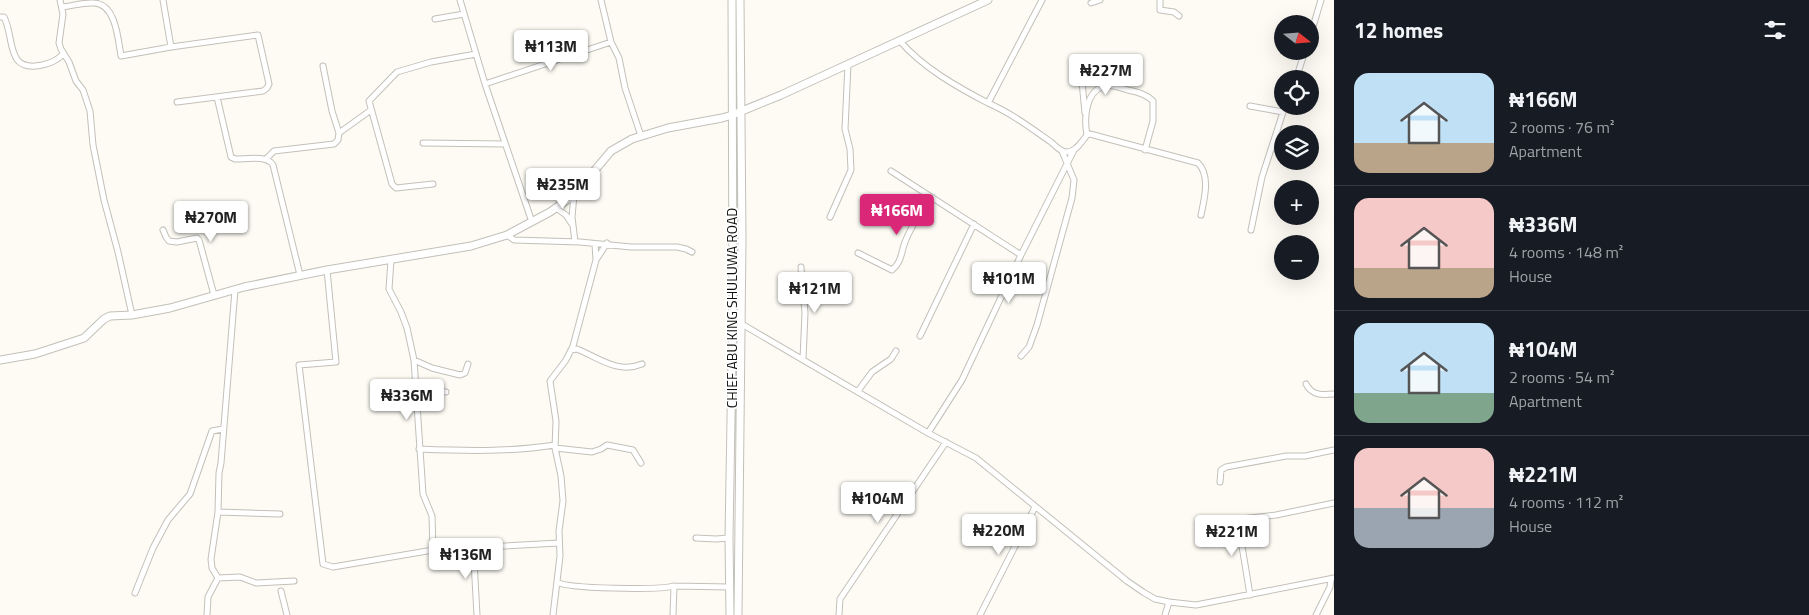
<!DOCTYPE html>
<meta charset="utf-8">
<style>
:root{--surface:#171b24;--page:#20242c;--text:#f1f3f6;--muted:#9ea1a6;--line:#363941;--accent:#db2777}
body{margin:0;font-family:"Titillium Web",sans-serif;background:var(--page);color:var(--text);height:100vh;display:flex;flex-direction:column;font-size:19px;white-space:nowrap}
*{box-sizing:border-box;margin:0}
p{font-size:16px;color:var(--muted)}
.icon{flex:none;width:28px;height:28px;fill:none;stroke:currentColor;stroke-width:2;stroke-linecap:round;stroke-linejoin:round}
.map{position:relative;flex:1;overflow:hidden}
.drawer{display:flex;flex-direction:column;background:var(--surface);width:475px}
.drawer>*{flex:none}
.needle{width:32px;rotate:107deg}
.controls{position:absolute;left:1274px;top:15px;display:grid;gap:10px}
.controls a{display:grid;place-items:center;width:45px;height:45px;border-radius:50%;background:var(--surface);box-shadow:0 5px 20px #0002;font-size:25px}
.price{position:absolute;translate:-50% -42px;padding:0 11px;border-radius:5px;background:#fff;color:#222;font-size:16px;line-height:32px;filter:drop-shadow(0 1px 2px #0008)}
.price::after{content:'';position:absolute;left:50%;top:30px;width:15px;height:11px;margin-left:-8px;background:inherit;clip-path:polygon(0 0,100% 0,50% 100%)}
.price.selected{background:var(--accent);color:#fff}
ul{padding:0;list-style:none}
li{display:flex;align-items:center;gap:15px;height:125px;padding:0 20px}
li+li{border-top:1px solid var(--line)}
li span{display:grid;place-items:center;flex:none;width:140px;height:100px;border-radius:15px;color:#555}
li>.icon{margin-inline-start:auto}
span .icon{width:60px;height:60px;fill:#fffc;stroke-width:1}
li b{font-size:21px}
h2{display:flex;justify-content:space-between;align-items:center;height:60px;padding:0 20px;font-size:21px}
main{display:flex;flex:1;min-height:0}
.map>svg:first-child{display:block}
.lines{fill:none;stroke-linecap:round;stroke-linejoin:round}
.minor-casing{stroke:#c2c0b9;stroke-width:7}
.tertiary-casing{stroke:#c2c0b9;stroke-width:9}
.minor{stroke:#fff;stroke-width:5}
.tertiary{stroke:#fff;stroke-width:7}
.labels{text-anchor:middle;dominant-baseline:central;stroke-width:4;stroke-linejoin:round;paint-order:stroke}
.street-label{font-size:14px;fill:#100f0d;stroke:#fff}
</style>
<main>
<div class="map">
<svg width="1334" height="615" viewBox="0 0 1334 615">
<rect width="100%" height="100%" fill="#fdfbf4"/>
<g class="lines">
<g class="minor-casing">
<path id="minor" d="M60,0L63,14L59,43L61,49L69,62L76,81L83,90L90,111L93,145L104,200L118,252L132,315
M460,0L485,84L532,222
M601,0L611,42L619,58L625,88L641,136
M1042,0L988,103C1011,113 1031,128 1051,142C1056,146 1060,152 1067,152C1076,152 1082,141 1087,135L1090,134L1198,163C1211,176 1204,200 1201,215
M1160,0V10L1174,12L1179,16
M1091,3L1100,0
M62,7C72,6 84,2 94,3C116,4 118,39 121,56L171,47L163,0
M0,17H4C15,38 5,73 42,65C50,63 57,61 63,54
M435,19L464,14
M1310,37L1321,0
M900,41C922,67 957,87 988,103
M171,47L258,35L269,84L267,88L263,91L177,102
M323,66L332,111L339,133
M1081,71L1085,113
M1296,79L1305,51
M485,84L611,42
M217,97L231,157L235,159C247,159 267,155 273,165L300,275
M1250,106L1283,112
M1087,135C1084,119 1085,92 1104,86C1111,84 1121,88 1128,90C1137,92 1146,94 1153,101V121L1145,150
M423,143L505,144
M266,159L274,151L334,144L338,140L339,133L371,110
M891,171L1021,255
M433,184L396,188L392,184L369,101L397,72L431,62L476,54
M574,195L572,217L575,242
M556,208L566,215L572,224
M830,217L851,170L850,149L845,129L848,64
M163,230L166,237L169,241L177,242L197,238L199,240L214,295
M1251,230L1262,177L1285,106
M507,235L514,240L580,242L631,247H677L686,249L692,252
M858,253L892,270C902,262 901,252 905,242C910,229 923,207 933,198
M391,260L389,289L401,312L407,328L414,360L423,494L432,516L433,550
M596,260L607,243
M801,267L805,313L803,359
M327,270L336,362L299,365L323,564L333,567L433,550L559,543
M740,323L928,433L976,458L1127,581L1143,592L1155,599L1169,602L1196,605L1334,578
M920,336L974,224
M571,350L577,349C599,358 618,374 642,364
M1021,356L1029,347L1037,325L1072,198L1074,180L1062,151
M414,360L432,368L460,375L465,373L468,364
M1306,384C1312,396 1323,395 1334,394
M415,389L446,392
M858,391L872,372L891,359L896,351
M928,433L962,380L1021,255L1074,150
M555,448L592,452L601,449L607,445L633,450L641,463
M419,449C465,451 510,452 555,445
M1220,482L1221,470L1226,467L1286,456H1305L1334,450
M218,512L280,514
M696,538L716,539L729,538
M476,548L474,561L477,615
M218,578L240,577L256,583L294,581
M557,582C567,589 660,590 674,586L729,587
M281,591L287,615
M135,593L153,548L168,520L190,494L212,431L223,429
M1250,595L1239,528L1241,519L1276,515L1334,503
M207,615L208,597L218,578L212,568L211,559L218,512L219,473L221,463L235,290
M553,615L560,556L559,531L563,501L561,476L555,448L556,421L550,381L566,360L573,346L596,260L595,244
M673,615L674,586
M839,615L840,599L946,442
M980,615L1035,507
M1165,615L1169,602
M1316,615L1330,587L1331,579"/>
</g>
<g class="tertiary-casing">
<path id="tertiary" d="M0,360L35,354L78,340L84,338L104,319L110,316L132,315L170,308L244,287L327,270L471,246L507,235L550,212L574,195L611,151L632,139L668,128L722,118L732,115L781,95L988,0
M730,615L729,538L733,300L732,0
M738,615L742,238L740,0"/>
</g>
<use href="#minor" class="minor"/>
<use href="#tertiary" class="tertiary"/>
</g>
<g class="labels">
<g class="street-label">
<text transform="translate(731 308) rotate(-90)">CHIEF ABU KING SHULUWA ROAD</text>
</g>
</g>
</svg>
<div class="controls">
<a><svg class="needle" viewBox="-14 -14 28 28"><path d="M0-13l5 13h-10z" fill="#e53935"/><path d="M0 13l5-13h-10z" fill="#9ea1a6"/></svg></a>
<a><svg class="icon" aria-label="locate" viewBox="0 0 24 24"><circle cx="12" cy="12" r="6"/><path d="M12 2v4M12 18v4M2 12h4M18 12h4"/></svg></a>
<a><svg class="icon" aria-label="layers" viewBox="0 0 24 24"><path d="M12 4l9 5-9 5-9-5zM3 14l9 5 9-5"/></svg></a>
<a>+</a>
<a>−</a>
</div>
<b class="price" style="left:551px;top:72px">₦113M</b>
<b class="price" style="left:1106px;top:96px">₦227M</b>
<b class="price" style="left:563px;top:210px">₦235M</b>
<b class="price selected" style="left:897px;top:236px">₦166M</b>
<b class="price" style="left:211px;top:243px">₦270M</b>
<b class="price" style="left:1009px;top:304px">₦101M</b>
<b class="price" style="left:815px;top:314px">₦121M</b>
<b class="price" style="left:407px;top:421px">₦336M</b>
<b class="price" style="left:878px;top:524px">₦104M</b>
<b class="price" style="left:999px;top:556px">₦220M</b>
<b class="price" style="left:1232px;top:557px">₦221M</b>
<b class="price" style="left:466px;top:580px">₦136M</b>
</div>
<section class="drawer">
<h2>12 homes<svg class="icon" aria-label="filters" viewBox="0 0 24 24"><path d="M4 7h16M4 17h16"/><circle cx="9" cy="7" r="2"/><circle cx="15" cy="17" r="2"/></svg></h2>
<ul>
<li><span style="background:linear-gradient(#bfe0f5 70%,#b9a48a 0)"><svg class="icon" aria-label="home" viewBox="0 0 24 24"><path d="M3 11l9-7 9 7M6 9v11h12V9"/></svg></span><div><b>₦166M</b><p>2 rooms · 76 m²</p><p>Apartment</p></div></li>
<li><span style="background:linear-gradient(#f6c9c9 70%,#b9a48a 0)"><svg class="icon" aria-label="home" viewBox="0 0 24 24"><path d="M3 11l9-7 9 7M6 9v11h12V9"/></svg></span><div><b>₦336M</b><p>4 rooms · 148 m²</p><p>House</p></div></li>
<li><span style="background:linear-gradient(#bfe0f5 70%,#7fa58c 0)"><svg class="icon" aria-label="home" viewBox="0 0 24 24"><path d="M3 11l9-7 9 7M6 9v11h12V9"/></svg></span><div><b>₦104M</b><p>2 rooms · 54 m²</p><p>Apartment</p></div></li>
<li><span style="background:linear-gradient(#f6c9c9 60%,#9aa5b1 0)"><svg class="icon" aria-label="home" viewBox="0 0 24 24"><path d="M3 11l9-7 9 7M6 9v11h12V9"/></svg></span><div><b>₦221M</b><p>4 rooms · 112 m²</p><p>House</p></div></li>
</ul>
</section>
</main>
